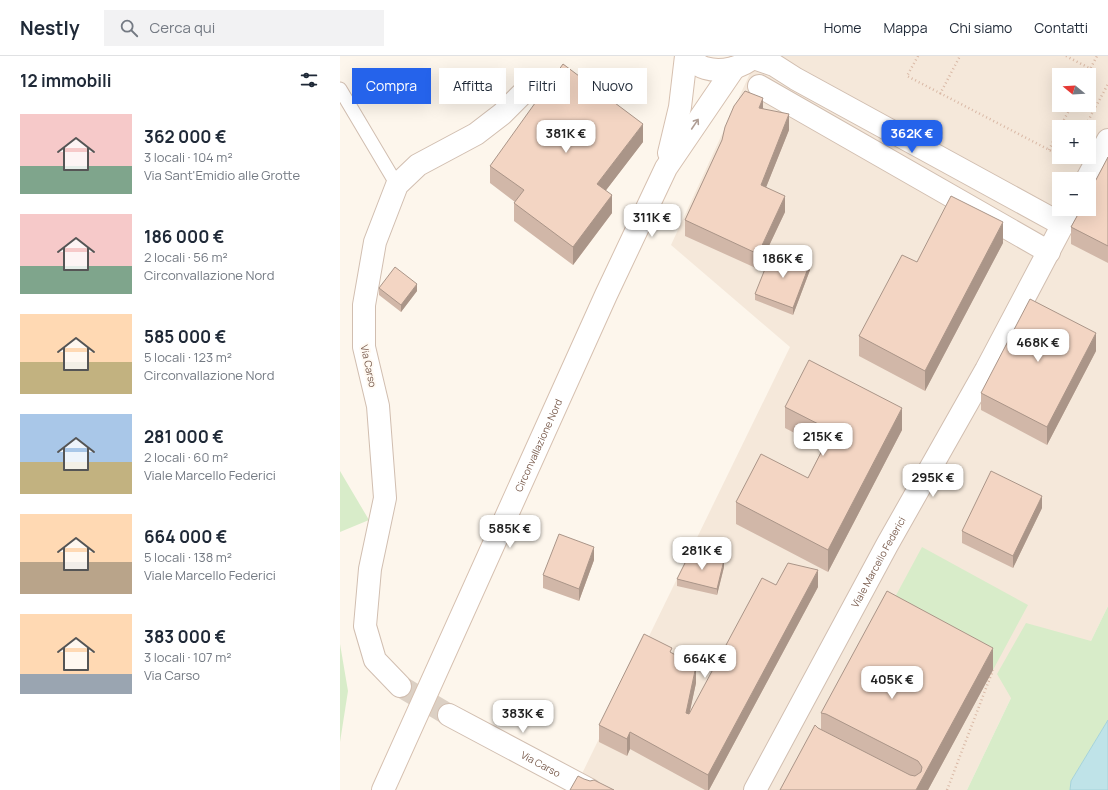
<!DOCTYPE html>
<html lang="it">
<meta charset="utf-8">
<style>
:root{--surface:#fff;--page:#f2f2f3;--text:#1f2937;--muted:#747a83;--line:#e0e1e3;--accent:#2563eb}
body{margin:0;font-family:Manrope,sans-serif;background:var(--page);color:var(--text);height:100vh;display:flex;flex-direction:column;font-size:15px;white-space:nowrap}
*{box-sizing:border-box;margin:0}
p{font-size:13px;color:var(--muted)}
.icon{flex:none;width:22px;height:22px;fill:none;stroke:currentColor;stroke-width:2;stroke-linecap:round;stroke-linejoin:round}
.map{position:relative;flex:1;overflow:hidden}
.side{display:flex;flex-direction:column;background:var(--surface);width:340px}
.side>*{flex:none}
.hud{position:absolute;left:12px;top:12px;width:380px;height:36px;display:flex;gap:8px}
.needle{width:26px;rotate:288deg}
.fabs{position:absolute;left:712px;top:12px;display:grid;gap:8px}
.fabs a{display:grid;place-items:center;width:44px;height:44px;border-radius:0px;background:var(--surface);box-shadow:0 4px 16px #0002;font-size:20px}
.price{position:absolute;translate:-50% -34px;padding:0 9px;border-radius:8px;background:#fff;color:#222;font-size:13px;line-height:26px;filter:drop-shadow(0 1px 2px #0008)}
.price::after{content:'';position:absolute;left:50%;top:24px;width:12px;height:9px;margin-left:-6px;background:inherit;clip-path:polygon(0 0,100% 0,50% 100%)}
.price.current{background:var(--accent);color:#fff}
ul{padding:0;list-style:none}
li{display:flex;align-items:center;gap:12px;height:100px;padding:0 20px}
li span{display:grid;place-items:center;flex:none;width:112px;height:80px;border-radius:0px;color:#555}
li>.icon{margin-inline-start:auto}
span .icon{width:48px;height:48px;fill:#fffc;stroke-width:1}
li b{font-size:17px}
h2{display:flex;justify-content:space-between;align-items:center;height:48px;padding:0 20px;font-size:17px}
.tag{padding:0 14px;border-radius:0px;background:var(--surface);box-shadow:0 4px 16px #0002;font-size:14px;line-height:36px}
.tag.current{background:var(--accent);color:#fff}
header{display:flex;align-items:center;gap:24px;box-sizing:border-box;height:56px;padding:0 20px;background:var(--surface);border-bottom:1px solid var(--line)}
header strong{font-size:19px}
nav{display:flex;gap:22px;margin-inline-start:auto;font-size:14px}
.search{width:280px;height:36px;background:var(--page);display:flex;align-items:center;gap:10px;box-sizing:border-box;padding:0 14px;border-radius:0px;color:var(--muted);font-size:15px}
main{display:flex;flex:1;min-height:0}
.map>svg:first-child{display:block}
.residential{fill:#f5e8da;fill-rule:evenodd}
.green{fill:#d8ecc9}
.water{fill:#bfe3e8;stroke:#a5d3da}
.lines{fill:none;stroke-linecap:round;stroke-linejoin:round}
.minor-tunnel{stroke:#dcd0c4;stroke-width:22;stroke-dasharray:22 11;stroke-linecap:butt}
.service-casing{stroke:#d1beb0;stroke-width:15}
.minor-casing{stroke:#d1beb0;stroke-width:24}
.tertiary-casing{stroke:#d1beb0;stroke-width:24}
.secondary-casing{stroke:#d6c0b0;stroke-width:24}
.path{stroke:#d9b8a5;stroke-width:2.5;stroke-dasharray:1 3;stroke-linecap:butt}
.service{stroke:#fff;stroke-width:13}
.minor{stroke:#fff;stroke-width:22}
.tertiary{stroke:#fff;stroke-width:22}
.secondary{stroke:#fff;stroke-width:22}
.wall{fill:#d1b7a8}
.shaded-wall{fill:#aa9588}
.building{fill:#f3d5c3;stroke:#aa9588}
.oneway{stroke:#af9d94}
.labels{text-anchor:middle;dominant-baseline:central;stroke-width:4;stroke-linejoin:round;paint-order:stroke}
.street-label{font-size:10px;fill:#7a5c4d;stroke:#fffaf3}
</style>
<header>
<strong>Nestly</strong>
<div class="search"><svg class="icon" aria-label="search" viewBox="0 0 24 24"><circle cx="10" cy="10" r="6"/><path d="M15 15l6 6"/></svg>Cerca qui</div>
<nav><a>Home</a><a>Mappa</a><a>Chi siamo</a><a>Contatti</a></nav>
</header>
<main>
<section class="side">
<h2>12 immobili<svg class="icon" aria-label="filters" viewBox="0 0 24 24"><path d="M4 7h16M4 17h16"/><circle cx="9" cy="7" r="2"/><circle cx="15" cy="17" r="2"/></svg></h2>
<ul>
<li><span style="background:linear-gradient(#f6c9c9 65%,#7fa58c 0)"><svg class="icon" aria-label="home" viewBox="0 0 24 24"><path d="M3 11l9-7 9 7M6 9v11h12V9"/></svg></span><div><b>362 000 €</b><p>3 locali · 104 m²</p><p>Via Sant'Emidio alle Grotte</p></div></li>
<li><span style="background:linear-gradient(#f6c9c9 65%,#7fa58c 0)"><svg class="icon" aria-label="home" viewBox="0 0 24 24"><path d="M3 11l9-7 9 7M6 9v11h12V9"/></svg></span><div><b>186 000 €</b><p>2 locali · 56 m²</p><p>Circonvallazione Nord</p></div></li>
<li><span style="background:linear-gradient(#ffd9b3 60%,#c2b280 0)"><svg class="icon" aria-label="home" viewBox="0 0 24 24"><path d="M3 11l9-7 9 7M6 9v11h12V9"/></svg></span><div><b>585 000 €</b><p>5 locali · 123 m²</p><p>Circonvallazione Nord</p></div></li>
<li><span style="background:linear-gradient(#a9c7e8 60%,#c2b280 0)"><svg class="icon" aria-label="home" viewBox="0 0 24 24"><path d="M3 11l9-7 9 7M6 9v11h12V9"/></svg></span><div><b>281 000 €</b><p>2 locali · 60 m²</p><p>Viale Marcello Federici</p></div></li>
<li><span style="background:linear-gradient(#ffd9b3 60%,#b9a48a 0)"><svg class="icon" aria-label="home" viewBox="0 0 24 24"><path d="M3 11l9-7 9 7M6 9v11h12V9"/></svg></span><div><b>664 000 €</b><p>5 locali · 138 m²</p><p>Viale Marcello Federici</p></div></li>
<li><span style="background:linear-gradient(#ffd9b3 75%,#9aa5b1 0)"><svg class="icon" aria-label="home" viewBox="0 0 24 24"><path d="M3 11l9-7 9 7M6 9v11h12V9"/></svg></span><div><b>383 000 €</b><p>3 locali · 107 m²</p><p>Via Carso</p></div></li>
</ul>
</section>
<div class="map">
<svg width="768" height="734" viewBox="0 0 768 734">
<rect width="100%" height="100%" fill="#fdf6ec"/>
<path class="residential" d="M418,0H768V550L751,585L671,642L627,734H234L450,291L331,189ZM719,19H749V49H719ZM719,71H749V101H719ZM719,123H749V153H719Z"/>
<path class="green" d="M0,415L29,464L0,476Z
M582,491L688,549L653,614L547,556Z
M768,550V664L731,725L730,734H627L671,642L657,618L686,567L751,585Z
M0,588L8,635L0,686Z"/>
<path class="water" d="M768,664V734H730L731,725Z"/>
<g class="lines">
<path class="minor-tunnel" d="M60,630L109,659"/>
<g class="service-casing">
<path id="service" d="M0,33L57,129
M589,89L595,77"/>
</g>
<g class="minor-casing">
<g id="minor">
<path d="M419,30L709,196"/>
<path d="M60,630L35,604L25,570L30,513L45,442L38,350L24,291V249L35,186L57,129L78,109L136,78L162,58L193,27"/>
<path id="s1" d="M109,659L250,734"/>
</g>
</g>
<g class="tertiary-casing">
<g id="tertiary">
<path d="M414,2L434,9L456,23L723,169"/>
<path d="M747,123L768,84"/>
<path id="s2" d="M415,734L547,489L646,314L731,153"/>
</g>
</g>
<g class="secondary-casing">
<g id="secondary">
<path d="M346,0C352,4 358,10 365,12C381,17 402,12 415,0"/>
<path d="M329,97L340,51L346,0"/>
<path id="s3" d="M43,734L266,239L326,112L394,12"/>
</g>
</g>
<path class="path" d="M578,0L567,20L719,99
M726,0L751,13
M747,19L757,0
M600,38L620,0
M748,65L768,28
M720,71L732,49
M709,94L719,73
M722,101L727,104
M607,734L653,614"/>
<use href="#service" class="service"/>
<use href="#minor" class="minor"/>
<use href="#tertiary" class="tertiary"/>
<use href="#secondary" class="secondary"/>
</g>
<path class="wall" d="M423,52L449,74L426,131L445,156L418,213L345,180V164L382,84Z
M303,86L266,134L272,157L233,209L174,165V147L175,146L150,127V110Z
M768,101V207L731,188V171Z
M663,187L585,335L519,300V280L577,206Z
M470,214L453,259L415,244V238Z
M39,232L77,235L61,256L39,239Z
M756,295L707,389L641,354V337Z
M445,351L562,374L488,516L396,468V446L468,422L483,392L445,372Z
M702,452L673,512L622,487V475Z
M254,504L239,545L203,532V519Z
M384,511L377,539L337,530V523Z
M436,529L478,531L369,734H365L290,693L287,700L259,686V669L332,597L356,627L349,658Z
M653,614L588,734H440L478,672L481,674V657Z"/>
<path class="shaded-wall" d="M423,42V58L419,52Z
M449,58V74L421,144V129Z
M303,68V86L257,146V128Z
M272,139V157L233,209V191Z
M445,140V156L418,213V198Z
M663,166V187L585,335V315Z
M470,207V214L453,259V252Z
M77,228V235L61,256V249Z
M756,277V295L707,389V371Z
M562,352V374L488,516V494Z
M702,440V452L673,512V500Z
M254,491V504L239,545V533Z
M384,504V511L377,539V533Z
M478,514V531L369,734H368V719Z
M653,592V614L588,734H576Z
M356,610V627L346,674V657Z
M290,676V693L287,700V683Z"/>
<path class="building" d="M223,8L303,68L257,128L272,139L233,191L174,147L184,134L150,110Z
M405,35L423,42L419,52L449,58L421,129L445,140L418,198L345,164L382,84L385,71L394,50Z
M768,101V190L731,171L741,153H749V137Z
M611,140L663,166L585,315L519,280L562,199L577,206Z
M433,193L470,207L453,252L415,238Z
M55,211L77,228L61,249L39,232Z
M690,243L756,277L707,371L641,337Z
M469,304L562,352L488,494L396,446L421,398L468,422L492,375L445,351Z
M651,415L702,440L673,500L622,475Z
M219,478L254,491L239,533L203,519Z
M350,497L384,504L377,533L337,523Z
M448,507L478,514L368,719L290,676L287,683L259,669L304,578L332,592L330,596L356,610L346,657L349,658L422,522L436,529Z
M547,535L653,592L576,734H440L475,669L478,672L570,719L575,720L581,716L582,711L578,705L486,658L481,657Z
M238,720L244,723L250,725L254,724L274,734H230Z"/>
<defs><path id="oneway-shaft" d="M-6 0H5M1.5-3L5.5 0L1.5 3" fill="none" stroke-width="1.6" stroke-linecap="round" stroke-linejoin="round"/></defs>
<use class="oneway" href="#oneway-shaft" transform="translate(355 68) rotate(-56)"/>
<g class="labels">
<g class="street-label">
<text transform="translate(29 310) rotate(78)">Via Carso</text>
<text stroke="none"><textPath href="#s3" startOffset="378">Circonvallazione Nord</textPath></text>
<text stroke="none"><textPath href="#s2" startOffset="259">Viale Marcello Federici</textPath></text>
<text stroke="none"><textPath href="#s1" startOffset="104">Via Carso</textPath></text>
</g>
</g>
</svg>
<div class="fabs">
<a><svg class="needle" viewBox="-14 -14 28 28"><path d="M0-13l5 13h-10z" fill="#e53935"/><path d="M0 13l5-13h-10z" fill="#747a83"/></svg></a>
<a>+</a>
<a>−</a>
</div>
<b class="price" style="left:226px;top:98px">381K €</b>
<b class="price current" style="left:572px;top:98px">362K €</b>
<b class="price" style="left:312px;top:182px">311K €</b>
<b class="price" style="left:443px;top:223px">186K €</b>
<b class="price" style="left:698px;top:307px">468K €</b>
<b class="price" style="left:483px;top:401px">215K €</b>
<b class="price" style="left:593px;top:442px">295K €</b>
<b class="price" style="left:170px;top:493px">585K €</b>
<b class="price" style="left:362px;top:515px">281K €</b>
<b class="price" style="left:365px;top:623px">664K €</b>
<b class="price" style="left:552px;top:644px">405K €</b>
<b class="price" style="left:183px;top:678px">383K €</b>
<div class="hud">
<a class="tag current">Compra</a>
<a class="tag">Affitta</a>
<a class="tag">Filtri</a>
<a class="tag">Nuovo</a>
</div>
</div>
</main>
